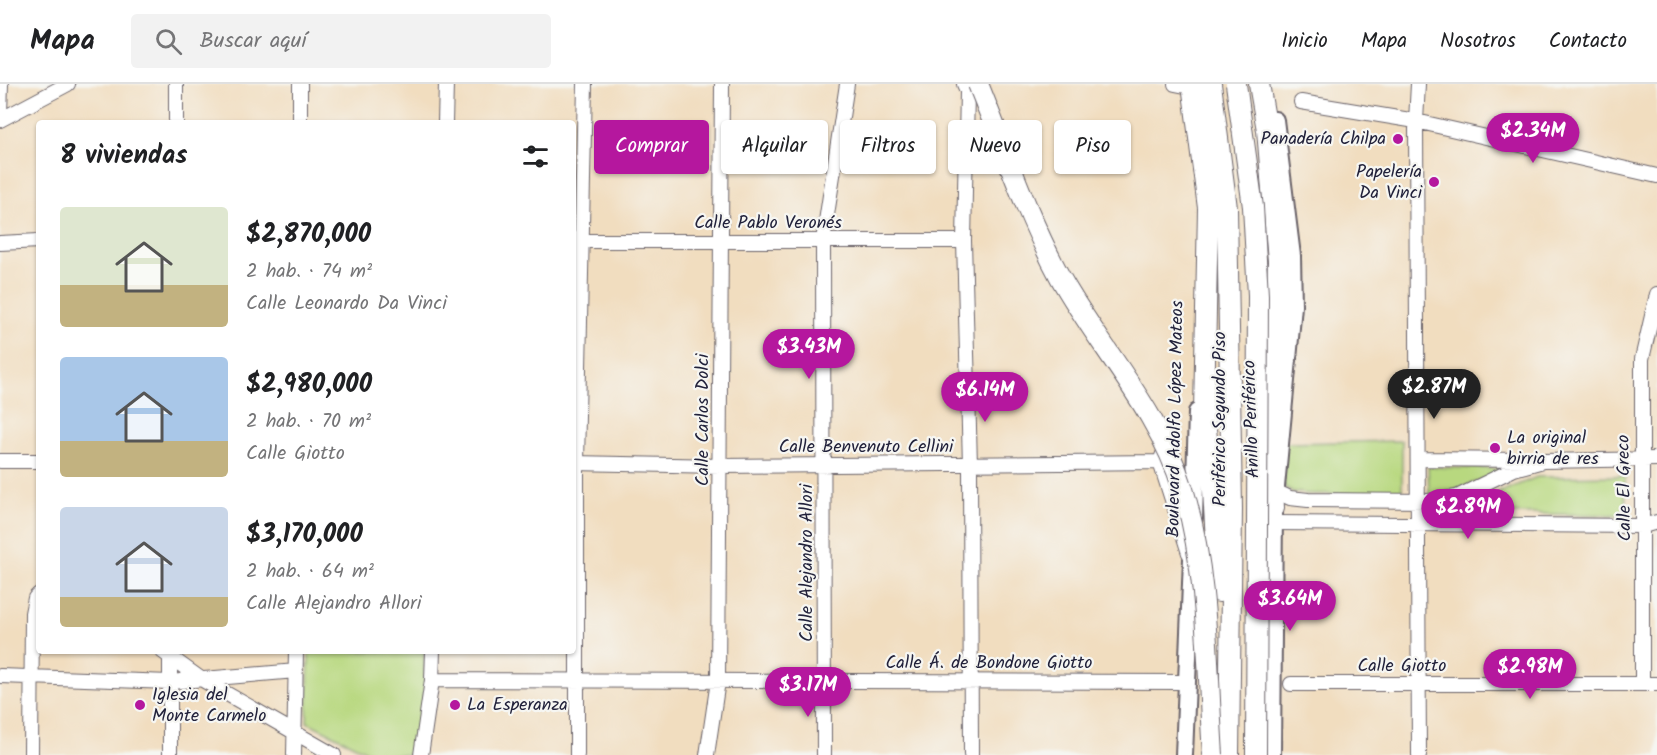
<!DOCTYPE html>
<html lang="es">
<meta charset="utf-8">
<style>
:root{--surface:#fff;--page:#f2f2f2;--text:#202124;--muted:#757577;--line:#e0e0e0;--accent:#b5179e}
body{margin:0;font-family:Kalam,sans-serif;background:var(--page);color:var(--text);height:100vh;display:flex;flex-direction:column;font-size:22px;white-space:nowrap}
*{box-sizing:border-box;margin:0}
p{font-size:20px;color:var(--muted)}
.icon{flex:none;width:33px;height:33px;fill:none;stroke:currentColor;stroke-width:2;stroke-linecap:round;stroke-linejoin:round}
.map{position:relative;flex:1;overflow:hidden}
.side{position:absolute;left:36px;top:36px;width:540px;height:534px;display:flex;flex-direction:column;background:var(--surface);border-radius:6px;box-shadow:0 2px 4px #0004}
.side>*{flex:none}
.guide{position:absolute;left:594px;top:36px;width:570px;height:54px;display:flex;gap:12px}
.price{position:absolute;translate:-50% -51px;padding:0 14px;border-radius:21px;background:var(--accent);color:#fff;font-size:20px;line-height:39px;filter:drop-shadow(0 2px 3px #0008)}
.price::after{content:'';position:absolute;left:50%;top:36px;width:18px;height:14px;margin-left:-9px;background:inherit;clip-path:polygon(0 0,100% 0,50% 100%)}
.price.active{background:#222;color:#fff}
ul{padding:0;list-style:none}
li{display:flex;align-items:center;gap:18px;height:150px;padding:0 24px}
li span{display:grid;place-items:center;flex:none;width:168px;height:120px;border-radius:6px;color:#555}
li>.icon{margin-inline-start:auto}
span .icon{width:72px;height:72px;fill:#fffc;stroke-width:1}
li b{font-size:26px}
h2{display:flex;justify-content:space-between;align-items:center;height:72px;padding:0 24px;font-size:26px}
.pill{padding:0 21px;border-radius:6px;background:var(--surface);box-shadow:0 2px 4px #0004;font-size:21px;line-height:54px}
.pill.active{background:var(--accent);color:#fff}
header{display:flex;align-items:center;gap:36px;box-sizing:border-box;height:84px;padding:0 30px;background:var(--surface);border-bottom:2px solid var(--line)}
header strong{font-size:28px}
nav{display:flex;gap:33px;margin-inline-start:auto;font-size:21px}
.search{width:420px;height:54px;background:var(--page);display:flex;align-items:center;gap:15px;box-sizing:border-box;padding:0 21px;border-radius:6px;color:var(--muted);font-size:22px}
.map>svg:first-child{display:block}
.green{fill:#b8d87f;stroke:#6d7d5d;stroke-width:1.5}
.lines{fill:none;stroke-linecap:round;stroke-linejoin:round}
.minor-casing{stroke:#6a6369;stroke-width:16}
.major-casing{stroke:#6a6369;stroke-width:20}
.highway-casing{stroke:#6a6369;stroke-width:22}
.minor{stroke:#fff;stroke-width:14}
.major{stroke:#fff;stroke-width:16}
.highway{stroke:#fff;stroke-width:20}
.highway-bridge-casing{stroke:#6a6369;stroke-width:22;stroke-linecap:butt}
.highway-bridge{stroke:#fff;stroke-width:20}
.poi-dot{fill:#b5179e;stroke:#f6f6f2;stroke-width:2}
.labels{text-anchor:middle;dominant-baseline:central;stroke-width:4.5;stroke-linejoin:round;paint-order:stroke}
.poi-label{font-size:18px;fill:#22223b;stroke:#f6f6f2;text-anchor:start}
.street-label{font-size:18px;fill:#22223b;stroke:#f6f6f2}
</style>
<header>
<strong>Mapa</strong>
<div class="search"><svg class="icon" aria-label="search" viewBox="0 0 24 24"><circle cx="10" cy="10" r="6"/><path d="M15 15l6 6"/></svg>Buscar aquí</div>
<nav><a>Inicio</a><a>Mapa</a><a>Nosotros</a><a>Contacto</a></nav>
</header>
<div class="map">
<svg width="1657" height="671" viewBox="0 0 1657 671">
<rect width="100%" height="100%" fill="#f6f6f2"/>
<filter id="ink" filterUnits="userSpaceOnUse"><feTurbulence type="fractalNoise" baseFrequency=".0167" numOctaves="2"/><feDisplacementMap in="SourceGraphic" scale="12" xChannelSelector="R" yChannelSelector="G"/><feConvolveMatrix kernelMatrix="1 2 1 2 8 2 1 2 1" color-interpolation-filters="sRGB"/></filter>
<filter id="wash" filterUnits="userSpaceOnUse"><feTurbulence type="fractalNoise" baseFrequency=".008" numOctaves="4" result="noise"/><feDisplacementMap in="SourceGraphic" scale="24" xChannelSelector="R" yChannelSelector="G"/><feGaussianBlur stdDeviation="1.35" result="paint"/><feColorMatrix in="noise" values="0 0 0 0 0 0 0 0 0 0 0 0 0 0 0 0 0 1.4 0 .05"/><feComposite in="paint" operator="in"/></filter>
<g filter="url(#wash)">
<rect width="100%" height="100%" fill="#f1ddbf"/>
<path class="green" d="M1402,357V410H1308L1293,408L1284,403L1285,359Z
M1428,383L1508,385L1456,406L1429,410Z
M1625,392L1626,431L1438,429L1471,420L1537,393Z
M309,567H424L425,605L418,671H374L307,638Z"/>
</g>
<g filter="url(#ink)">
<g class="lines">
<g class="minor-casing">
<path id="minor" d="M176,0V39
M964,0L967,7L964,157L970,381L971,671
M1175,0L1190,3
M1418,0L1416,37L1419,671
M1301,18L1416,37L1657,92
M0,30L1,0
M0,36L68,0
M300,39V0
M445,39L446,0
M573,157H964
M0,159L39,157
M1163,370L1160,378L1189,469
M1419,375L1526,376
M0,377H39
M573,379L721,382L1160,378
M1275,407L1290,414L1308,416L1433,417L1457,413L1514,385L1543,377L1657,375
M1274,439L1643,442L1657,438
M162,567L201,595L334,671
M170,567V671
M0,592L170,598L296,587
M432,596L1186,598
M1291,600H1657
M1642,600V275L1657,210
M31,671L32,529L35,514L39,510
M294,671L296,567
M421,671L432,596L433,567
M577,671V379L585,0
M707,671L718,597L722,0
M824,671L823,157L847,0"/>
</g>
<g class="major-casing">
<path id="major" d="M1194,434L1197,328
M1184,671L1192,475
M1272,671L1274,424L1293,222L1292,172L1275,36"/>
</g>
<g class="highway-casing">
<path id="highway" d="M1192,0L1208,124L1204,328L1213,406L1219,508
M1211,0L1227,124L1232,425L1229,671
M1259,0L1267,46L1278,177L1271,353L1261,405
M1272,387L1274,424"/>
</g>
<use href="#minor" class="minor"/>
<use href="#major" class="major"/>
<use href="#highway" class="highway"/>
<g class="highway-bridge-casing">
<path id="highway-bridge" d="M978,0C1004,64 1027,132 1060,193C1099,263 1159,327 1183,405C1209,490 1207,583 1213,671
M1236,0L1253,123L1258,211L1256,671"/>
</g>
<use href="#highway-bridge" class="highway-bridge"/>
</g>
</g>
<g class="poi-dot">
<circle cx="1398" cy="55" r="6"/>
<circle cx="1434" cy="98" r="6"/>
<circle cx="1495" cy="364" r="6"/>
<circle cx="140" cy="621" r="6"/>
<circle cx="455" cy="621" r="6"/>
</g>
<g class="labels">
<g class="poi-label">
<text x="1386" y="55" text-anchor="end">Panadería Chilpa</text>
<text x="1422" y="88" text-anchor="end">Papelería<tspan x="1422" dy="21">Da Vinci</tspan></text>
<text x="1507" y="354">La original<tspan x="1507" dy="21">birria de res</tspan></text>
<text x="152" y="611">Iglesia del<tspan x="152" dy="21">Monte Carmelo</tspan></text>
<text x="467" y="621">La Esperanza</text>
</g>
<g class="street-label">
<text x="768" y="139">Calle Pablo Veronés</text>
<text transform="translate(1176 335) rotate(-89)">Boulevard Adolfo López Mateos</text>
<text transform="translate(1220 335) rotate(-90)">Periférico Segundo Piso</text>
<text transform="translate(1252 335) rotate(-92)">Anillo Periférico</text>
<text transform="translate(703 336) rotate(-90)">Calle Carlos Dolci</text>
<text x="866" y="363">Calle Benvenuto Cellini</text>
<text transform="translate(1625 404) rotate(-91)">Calle El Greco</text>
<text transform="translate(807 479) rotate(-90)">Calle Alejandro Allori</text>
<text x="989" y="579">Calle Á. de Bondone Giotto</text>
<text x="1402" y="582">Calle Giotto</text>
</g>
</g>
</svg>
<b class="price" style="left:1533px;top:80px">$2.34M</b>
<b class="price" style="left:809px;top:296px">$3.43M</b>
<b class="price active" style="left:1434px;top:336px">$2.87M</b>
<b class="price" style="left:985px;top:339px">$6.14M</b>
<b class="price" style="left:1468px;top:456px">$2.89M</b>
<b class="price" style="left:1290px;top:548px">$3.64M</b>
<b class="price" style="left:1530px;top:616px">$2.98M</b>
<b class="price" style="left:808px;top:634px">$3.17M</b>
<div class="guide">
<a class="pill active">Comprar</a>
<a class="pill">Alquilar</a>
<a class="pill">Filtros</a>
<a class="pill">Nuevo</a>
<a class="pill">Piso</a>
</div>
<section class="side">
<h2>8 viviendas<svg class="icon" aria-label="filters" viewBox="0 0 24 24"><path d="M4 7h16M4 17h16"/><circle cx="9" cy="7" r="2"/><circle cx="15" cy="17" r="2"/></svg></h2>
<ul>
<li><span style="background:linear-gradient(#dfe7d0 65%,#c2b280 0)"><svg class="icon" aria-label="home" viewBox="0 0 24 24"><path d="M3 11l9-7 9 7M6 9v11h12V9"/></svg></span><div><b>$2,870,000</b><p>2 hab. · 74 m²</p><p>Calle Leonardo Da Vinci</p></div></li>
<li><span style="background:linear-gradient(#a9c7e8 70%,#c2b280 0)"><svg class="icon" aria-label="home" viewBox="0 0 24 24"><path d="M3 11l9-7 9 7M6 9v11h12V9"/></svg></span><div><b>$2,980,000</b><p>2 hab. · 70 m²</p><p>Calle Giotto</p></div></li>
<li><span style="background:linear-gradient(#c9d6e8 75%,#c2b280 0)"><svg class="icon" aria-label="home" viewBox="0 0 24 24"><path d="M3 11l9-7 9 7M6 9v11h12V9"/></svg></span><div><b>$3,170,000</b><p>2 hab. · 64 m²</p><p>Calle Alejandro Allori</p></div></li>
</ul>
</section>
</div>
